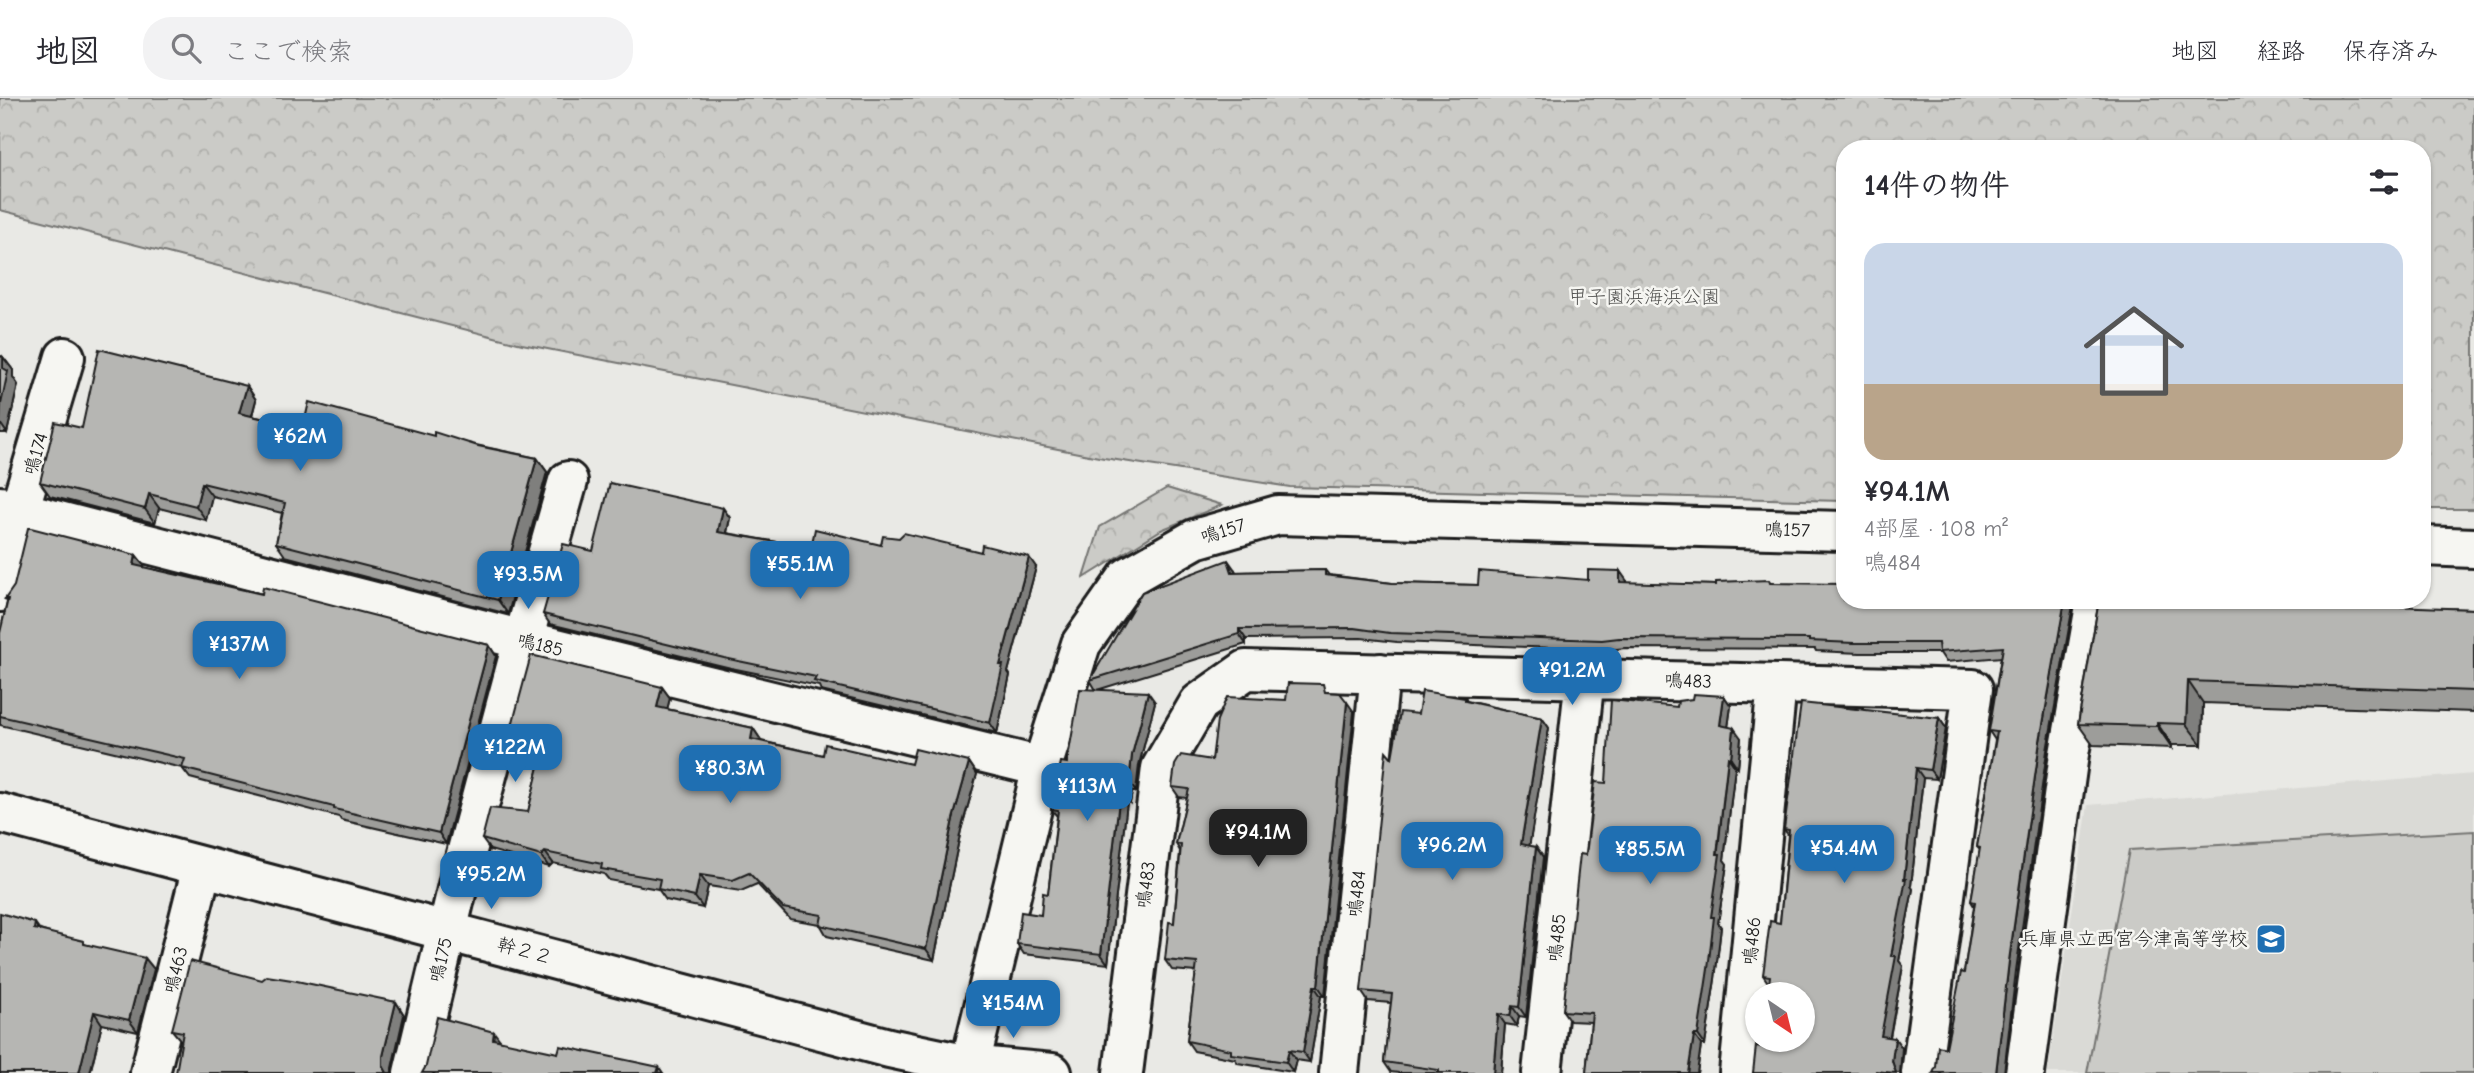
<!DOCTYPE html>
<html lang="ja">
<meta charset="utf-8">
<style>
:root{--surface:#fff;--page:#f2f2f3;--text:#2b2b33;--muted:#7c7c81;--line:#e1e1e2;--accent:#1f6fb2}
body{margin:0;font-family:"Comic Neue","Klee One",sans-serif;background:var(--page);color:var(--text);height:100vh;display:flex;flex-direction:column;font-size:26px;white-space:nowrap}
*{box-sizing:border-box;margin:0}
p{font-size:23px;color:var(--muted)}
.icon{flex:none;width:38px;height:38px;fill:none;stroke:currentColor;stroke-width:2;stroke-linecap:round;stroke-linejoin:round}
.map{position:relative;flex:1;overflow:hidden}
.sheet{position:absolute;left:1836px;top:42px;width:595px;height:469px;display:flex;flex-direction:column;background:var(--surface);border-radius:28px;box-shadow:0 2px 5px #0004}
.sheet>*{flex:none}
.needle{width:46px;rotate:145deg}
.tools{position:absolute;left:1745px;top:884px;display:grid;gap:14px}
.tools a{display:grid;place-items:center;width:70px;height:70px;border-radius:50%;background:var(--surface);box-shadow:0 2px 5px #0004;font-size:35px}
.price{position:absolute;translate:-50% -60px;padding:0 16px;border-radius:14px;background:var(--accent);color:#fff;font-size:23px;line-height:46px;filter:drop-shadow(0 2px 4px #0008)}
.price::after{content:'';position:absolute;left:50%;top:42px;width:21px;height:16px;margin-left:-10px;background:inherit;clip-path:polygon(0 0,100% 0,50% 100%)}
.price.selected{background:#222;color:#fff}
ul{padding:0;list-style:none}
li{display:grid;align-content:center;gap:14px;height:371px;padding:0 28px}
li span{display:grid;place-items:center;height:217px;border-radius:21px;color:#555}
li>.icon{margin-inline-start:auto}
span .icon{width:126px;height:126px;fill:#fffc;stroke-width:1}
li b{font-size:30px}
h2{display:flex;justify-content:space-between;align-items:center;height:84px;padding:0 28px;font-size:30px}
header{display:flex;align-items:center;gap:42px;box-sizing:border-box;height:98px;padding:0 35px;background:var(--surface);border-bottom:2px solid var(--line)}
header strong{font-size:33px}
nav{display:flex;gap:38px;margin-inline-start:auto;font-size:24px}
.search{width:490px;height:63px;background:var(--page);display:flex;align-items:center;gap:18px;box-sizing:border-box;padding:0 24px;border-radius:28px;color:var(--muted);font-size:26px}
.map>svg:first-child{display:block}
.built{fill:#dadad6}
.forest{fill:url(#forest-crowns);stroke:#747472;stroke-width:2}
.pitch{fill:#cbcbc7;stroke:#747472;stroke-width:2}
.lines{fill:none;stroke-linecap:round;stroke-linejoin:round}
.minor-casing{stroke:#1c1c1c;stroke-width:44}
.tertiary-casing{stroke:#1c1c1c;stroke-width:44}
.minor{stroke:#f6f6f2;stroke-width:38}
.tertiary{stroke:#f6f6f2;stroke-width:38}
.wall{fill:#9d9d9a;stroke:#1c1c1c;stroke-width:2}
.shaded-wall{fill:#7f7f7d;stroke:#1c1c1c;stroke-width:2}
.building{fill:#b6b6b3;stroke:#1c1c1c;stroke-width:2}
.labels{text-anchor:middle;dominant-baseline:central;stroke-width:5;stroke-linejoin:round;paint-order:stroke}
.park-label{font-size:19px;fill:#51514f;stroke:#f6f6f2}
.street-label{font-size:19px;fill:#1c1c1c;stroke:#f6f6f2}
.poi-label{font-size:19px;fill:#1c1c1c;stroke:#f6f6f2;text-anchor:end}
</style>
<header>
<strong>地図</strong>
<div class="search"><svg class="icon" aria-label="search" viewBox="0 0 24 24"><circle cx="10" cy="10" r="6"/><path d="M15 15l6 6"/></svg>ここで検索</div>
<nav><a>地図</a><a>経路</a><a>保存済み</a></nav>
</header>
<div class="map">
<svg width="2474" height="975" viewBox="0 0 2474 975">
<defs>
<pattern id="forest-crowns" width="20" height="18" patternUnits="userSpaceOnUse" patternTransform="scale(1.75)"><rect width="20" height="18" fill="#cbcbc7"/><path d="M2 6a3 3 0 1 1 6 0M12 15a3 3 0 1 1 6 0" fill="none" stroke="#aeaeaa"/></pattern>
</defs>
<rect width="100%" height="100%" fill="#e9e9e5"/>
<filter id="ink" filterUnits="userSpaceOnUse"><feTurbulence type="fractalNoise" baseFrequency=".0143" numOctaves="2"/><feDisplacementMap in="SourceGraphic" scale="14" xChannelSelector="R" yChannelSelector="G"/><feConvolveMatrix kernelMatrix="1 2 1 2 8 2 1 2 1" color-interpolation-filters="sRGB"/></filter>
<g filter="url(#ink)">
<path class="built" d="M2474,676V975H2048L2088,707Z"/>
<path class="forest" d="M0,0H2474V411H2422V51H1844V403L1290,389L1104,360L522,246L0,112Z
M1167,390L1222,407L1161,432L1084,480L1100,429Z"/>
<path class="pitch" d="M2474,733V975H2087L2129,752Z"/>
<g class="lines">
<g class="minor-casing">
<path id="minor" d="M0,408L523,542L1042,669
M0,494L19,413L65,259
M969,967L1052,975
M150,975L202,769
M413,975L460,779L523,542L568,383
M1123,975L1161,670L1199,605L1246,572L1973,591L1921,975
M1339,975L1380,575
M1542,975L1585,579
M1739,975L1777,586
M2025,975L2069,656L2096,502"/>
</g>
<g class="tertiary-casing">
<path id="tertiary" d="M2422,448L2474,450
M0,715L889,950L969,967
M968,975L1042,669L1081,546L1128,479L1195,441L1278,417L1844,433"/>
</g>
<use href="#minor" class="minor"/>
<use href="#tertiary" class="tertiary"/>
</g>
<path class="wall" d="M0,258L3,259L13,272V279L18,287L7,335H0Z
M247,288L256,302L252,318L303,330L434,338L537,360L547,374L508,516L285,458L276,445L282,415L212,398L206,422L159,410L155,425L50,398L40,384L82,330Z
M723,410L730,420L727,435L811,450L881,447L1036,469L1008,574L1010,577L997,635L821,593L819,588L731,570L550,526L543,516L593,453Z
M136,457L144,467L143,469L489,547L496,558L446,746L341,722L339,719L190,680L182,670L0,627V535L7,504L5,501Z
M1235,472L1236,474L1325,472L1329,477L1392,485L1478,487L1588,482L1627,483V485L1716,487L1772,485L1844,502H2074L2047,653L2016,873L1946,950L1964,875L1974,808L1971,803L1980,752L1977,749L1995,642L1989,633L2001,559L1946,564L1940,555H1860L1816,553L1815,551L1625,550L1609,552L1397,544L1361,540L1246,541V546L1097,592L1155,604L1139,667L1136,694H1132L1130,705L1127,704L1108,866L1024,856L1017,846L1041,817L1048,796L1057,718L1051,711L1067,665L1096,592L1090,582Z
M2099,502L2474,511V614L2203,605L2202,647H2172V650L2093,647L2078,626Z
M662,589L670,600L667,611L753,630L761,642V643L823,657L911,666L969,664L977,676L961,732L934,862L827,838L820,826L790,821L757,786L741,793L708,788L703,810L666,802L658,791L609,782L604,776L553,765L549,769L490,752L482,741L528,714L542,657L517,650L509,639Z
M1329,594L1354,614L1325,898H1321L1310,964L1296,962L1293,974L1238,965L1235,961L1194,953L1187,943L1196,874L1172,872L1165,862L1174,825L1180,753L1176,746L1187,700L1179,699L1172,689L1212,662L1286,602Z
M1724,598L1731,608L1728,629L1741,640L1738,670L1735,669L1724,762L1727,766L1718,825L1721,829L1715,881L1705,947H1701L1697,975H1586L1591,924L1570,923L1563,913L1586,757L1606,685L1677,609Z
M1465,600L1467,603L1542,620L1549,630L1529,748L1536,749L1543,759L1526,919L1519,918L1517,928L1505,926L1501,975H1399L1391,974L1384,964L1391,905L1368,903L1361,893L1418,616Z
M1939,620L1946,630L1937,681L1923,680L1911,788L1913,791L1899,863L1903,868L1890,939L1902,950L1900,975H1753L1763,949L1769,886L1763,877L1780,825L1788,737L1784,731Z
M35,825L40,832L87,847L154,871L138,934L102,926L90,975Z
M262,882L396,904L404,917L392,970L182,944L172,932Z"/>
<path class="shaded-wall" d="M3,259L13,272V279L18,287L7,335L0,325Z
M247,288L256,302L249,328L239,315Z
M537,360L547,374L508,516L498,502Z
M202,385L212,398L206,422L196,408Z
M149,396L159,410L155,425L145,411Z
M723,410L730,420L725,443L718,434Z
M136,457L144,467L141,477L134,467Z
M1029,459L1036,469L1008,574L1010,577L997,635L990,625L1000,567Z
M1228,462L1235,472L1239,484L1232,474Z
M1620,473L1627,483V494L1620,484Z
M2065,502H2074L2047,653L2016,873L2004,975H1996L2009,863L2040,643Z
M1239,531L1246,541V546L1239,536Z
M489,547L496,558L446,746L439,735Z
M2188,583L2203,605L2202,647L2186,626Z
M662,589L670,600L665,620L657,609Z
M1148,594L1155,604L1139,667L1136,694L1129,684L1132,657Z
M1724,598L1731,608L1727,637L1720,627Z
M1347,604L1354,614L1325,898L1318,888Z
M1542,620L1549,630L1528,756L1521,746Z
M1939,620L1946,630L1937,681L1930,672Z
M2157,625L2172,647V650L2157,628Z
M753,630L761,642L759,652L751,641Z
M1734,630L1741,640L1738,670L1731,660Z
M1728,659L1735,669L1724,762L1727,766L1718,825L1721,829L1715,881L1705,947L1698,937Z
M969,664L977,676L961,732L934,862L926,851L953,721Z
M1916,670L1923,680L1911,788L1913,791L1899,863L1903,868L1888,948L1881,938L1891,858L1904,781Z
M1125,684L1132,694L1130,705L1123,695Z
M1120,694L1127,704L1108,866L1101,856Z
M1536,749L1543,759L1526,919L1519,909Z
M545,754L553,765L549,769L541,758Z
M700,777L708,788L703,810L695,799Z
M145,860L154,871L138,934L129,922Z
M1314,888L1321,898L1310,964L1303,954Z
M396,904L404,917L392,970V975H387L383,968V958Z
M1512,908L1519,918L1517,928L1510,918Z
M94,914L102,926L90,975H79Z
M1498,916L1505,926L1501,975H1493Z
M494,934L503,946L493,941Z
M1694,937L1701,947L1697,975H1688Z
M1895,940L1902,950L1900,975H1896L1892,963Z
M1289,952L1296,962L1293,974L1286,964Z
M659,969L663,975H657Z"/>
<path class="building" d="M99,251L247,288L239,315L303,330L309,304L434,338V334L478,348L537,360L498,502L276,445L285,405L202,385L196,408L149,396L145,411L40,384L55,324L82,330Z
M0,258L3,259V270L8,273L0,311Z
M610,385L723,410L718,434L811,450L815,431L881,447L883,438L899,440L904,435L981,454L982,447L1029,459L1000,567H1003L990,625L814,583L816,579L724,560L543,516L563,446L593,453Z
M28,430H31L136,457L134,467L262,496L263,489L489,547L439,735L334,711V709L182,670L185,661L0,618V535L8,501H5L14,488Z
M1228,462L1232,474L1325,472V477L1392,485L1478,487L1479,473L1588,482V472L1620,473V484L1716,487V484L1769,482L1770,485L1844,486V502H2065L2040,643L2009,863L1996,975H1933L1936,969L1938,948L1946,950L1961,874L1964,875L1975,804L1971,803L1980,750L1977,749L1997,634L1989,633L2003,549L1939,554L1938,545H1854L1809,543V541L1619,540L1602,542L1390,535L1354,530L1239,531V536L1090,582L1142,494Z
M2099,502H2218L2474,511V593L2188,583L2186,626L2157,625V628L2078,626Z
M531,557L662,589L657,609L753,630L751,641L823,657L825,646L911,666L915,651L969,664L953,721L926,851L820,827L822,817L783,810L749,775L733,782L700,777L695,799L658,791L660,781L601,771L602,766L545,754L541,758L482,741L490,710L528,714L544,648L509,639Z
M1288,585L1323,586L1325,594L1340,595L1347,604L1318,888H1314L1303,954L1289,952L1286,964L1231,956V952L1187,943L1197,865L1165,862L1169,824L1174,825L1181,747L1176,746L1189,691L1172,689L1175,667L1181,657L1212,662L1217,622L1227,599L1286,602Z
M1080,591L1148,594L1132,657L1129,684H1125L1123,695L1120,694L1101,856L1017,846L1021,814L1041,817L1043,795L1048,796L1058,712L1051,711L1061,664L1067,665Z
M1422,593L1465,600V603L1542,620L1521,746L1536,749L1519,909L1512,908L1510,918L1498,916L1493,975H1439V972L1384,964L1392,896L1361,893L1386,653L1392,660L1400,614L1418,616Z
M1693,596L1724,598L1720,627L1734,630L1731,660L1728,659L1717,756H1720L1711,819H1714L1708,871L1698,937H1694L1688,975H1586L1592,915L1563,913L1580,756L1586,757L1595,684L1606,685L1611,602L1677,609L1678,603L1692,601Z
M1801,605L1939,620L1930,672L1916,670L1904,781H1906L1891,858H1896L1881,938L1895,940L1892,963L1896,975L1876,973V975H1753L1756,948L1763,949L1764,942H1802V896H1768L1770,878L1763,877L1770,823L1780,825L1789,732L1784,731Z
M0,815L35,825L34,831L84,843V846L145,860L129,922L94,914L79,975H0Z
M190,863L262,882L267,878L292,882L396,904L383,958V968L387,975H176L183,934L172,932Z
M437,919L494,934L493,941L558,955L560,948L659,969L657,975H422L426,968Z"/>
</g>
<defs>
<g id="school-square" transform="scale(1.575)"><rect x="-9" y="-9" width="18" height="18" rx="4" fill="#1f6fb2" stroke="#f6f6f2"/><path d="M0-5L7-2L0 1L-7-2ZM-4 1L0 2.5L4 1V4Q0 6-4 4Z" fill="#fff"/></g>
</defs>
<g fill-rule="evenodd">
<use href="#school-square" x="2271" y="841"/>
</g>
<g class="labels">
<g class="park-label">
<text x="1644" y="199">甲子園浜海浜公園</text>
</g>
<g class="street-label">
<text transform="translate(36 356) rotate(-74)">鳴174</text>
<text transform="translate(1787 432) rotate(2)">鳴157</text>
<text transform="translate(1223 433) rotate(-17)">鳴157</text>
<text transform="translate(540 547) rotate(14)">鳴185</text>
<text transform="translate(1688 583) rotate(2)">鳴483</text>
<text transform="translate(1146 787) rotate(-83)">鳴483</text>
<text transform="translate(1357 796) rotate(-84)">鳴484</text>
<text transform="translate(1557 840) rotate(-84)">鳴485</text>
<text transform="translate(1752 843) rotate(-84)">鳴486</text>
<text transform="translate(525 853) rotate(15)">幹２２</text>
<text transform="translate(441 862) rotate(-76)">鳴175</text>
<text transform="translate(176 872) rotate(-76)">鳴463</text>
</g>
<g class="poi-label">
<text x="2248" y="841">兵庫県立西宮今津高等学校</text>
</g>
</g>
</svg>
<div class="tools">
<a><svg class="needle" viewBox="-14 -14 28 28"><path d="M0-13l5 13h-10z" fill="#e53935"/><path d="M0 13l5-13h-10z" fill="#7c7c81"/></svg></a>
</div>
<b class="price" style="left:300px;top:375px">¥62M</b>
<b class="price" style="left:800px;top:503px">¥55.1M</b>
<b class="price" style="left:528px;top:513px">¥93.5M</b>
<b class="price" style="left:239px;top:583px">¥137M</b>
<b class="price" style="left:1572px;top:609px">¥91.2M</b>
<b class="price" style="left:515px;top:686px">¥122M</b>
<b class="price" style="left:730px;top:707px">¥80.3M</b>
<b class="price" style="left:1087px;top:725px">¥113M</b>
<b class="price selected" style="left:1258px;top:771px">¥94.1M</b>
<b class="price" style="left:1452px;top:784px">¥96.2M</b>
<b class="price" style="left:1844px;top:787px">¥54.4M</b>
<b class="price" style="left:1650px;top:788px">¥85.5M</b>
<b class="price" style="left:491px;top:813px">¥95.2M</b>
<b class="price" style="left:1013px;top:942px">¥154M</b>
<section class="sheet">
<h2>14件の物件<svg class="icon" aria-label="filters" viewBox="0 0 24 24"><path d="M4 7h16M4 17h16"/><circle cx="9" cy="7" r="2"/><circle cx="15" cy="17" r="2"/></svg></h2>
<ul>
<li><span style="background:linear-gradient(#c9d6e8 65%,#b9a48a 0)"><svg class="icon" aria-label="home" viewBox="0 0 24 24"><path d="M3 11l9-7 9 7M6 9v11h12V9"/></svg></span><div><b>¥94.1M</b><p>4部屋 · 108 m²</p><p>鳴484</p></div></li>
</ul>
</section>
</div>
